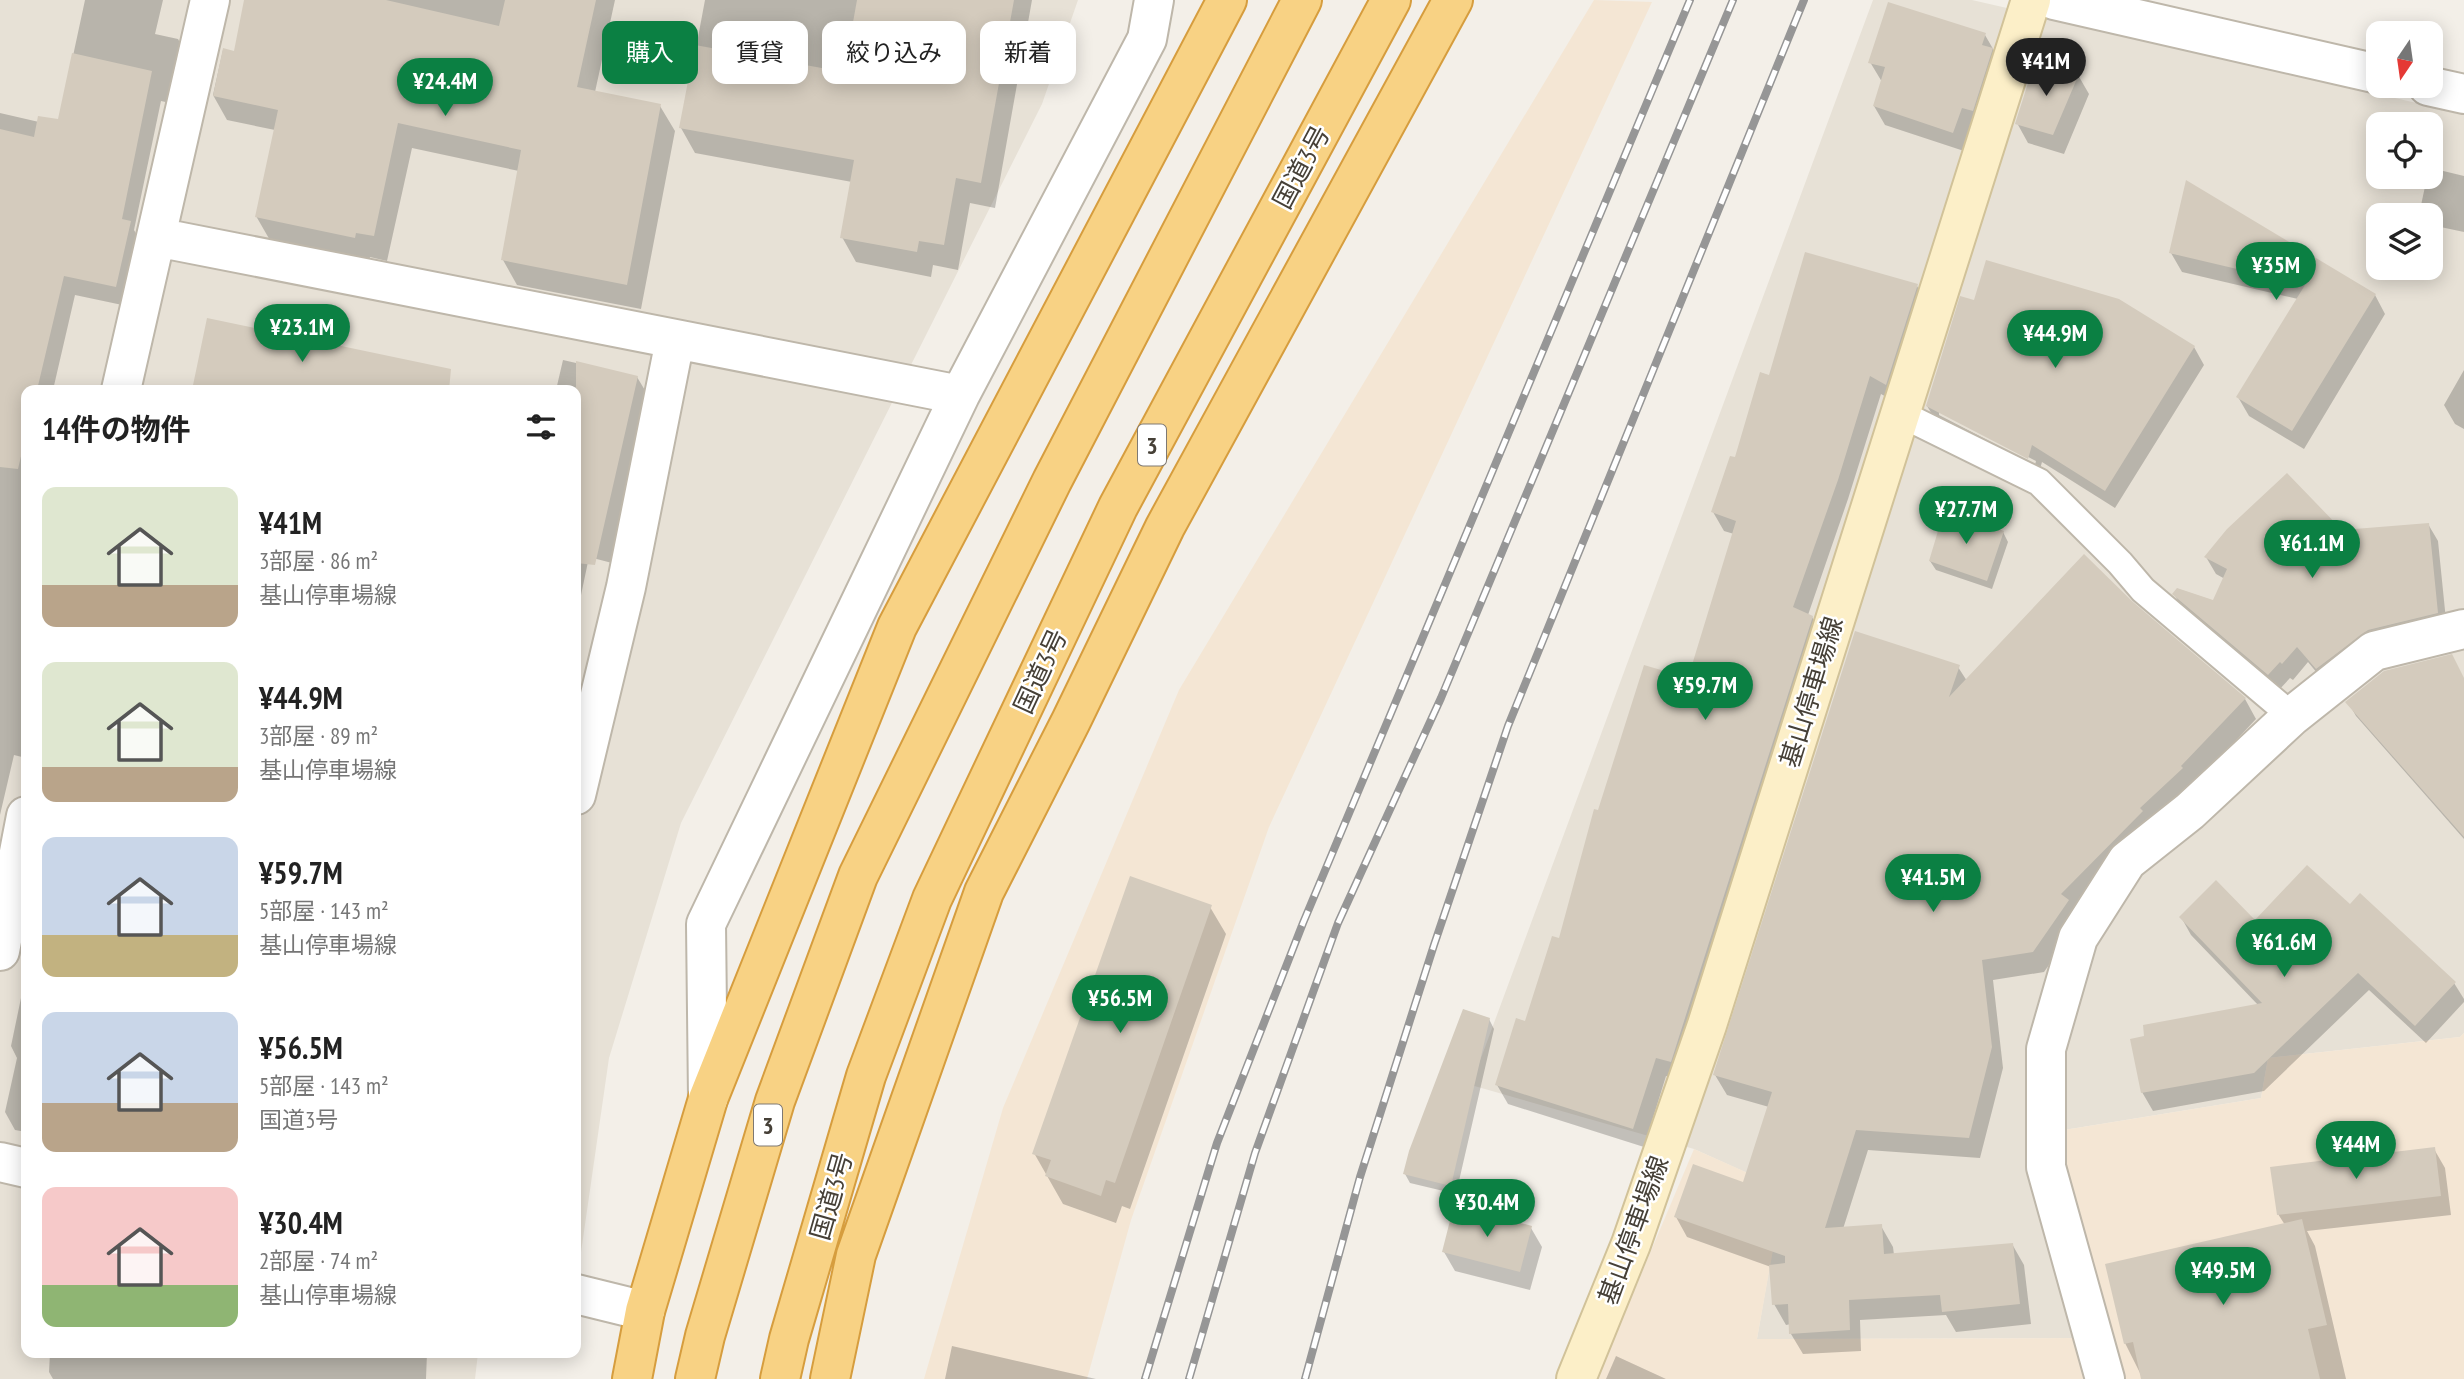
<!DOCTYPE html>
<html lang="ja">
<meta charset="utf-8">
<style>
:root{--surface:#fff;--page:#f2f2f2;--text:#222;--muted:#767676;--accent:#0b8043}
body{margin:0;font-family:"PT Sans Narrow","Noto Sans JP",sans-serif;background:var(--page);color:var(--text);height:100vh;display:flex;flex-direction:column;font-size:26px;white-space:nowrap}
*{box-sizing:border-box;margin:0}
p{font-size:23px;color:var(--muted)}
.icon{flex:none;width:38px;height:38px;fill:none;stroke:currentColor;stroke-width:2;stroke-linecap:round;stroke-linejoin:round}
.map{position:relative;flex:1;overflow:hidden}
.details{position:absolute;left:21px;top:385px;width:560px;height:973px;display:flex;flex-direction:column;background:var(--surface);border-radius:14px;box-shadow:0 4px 18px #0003}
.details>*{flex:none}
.banner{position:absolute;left:602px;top:21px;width:665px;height:63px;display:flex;gap:14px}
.needle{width:46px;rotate:193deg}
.fabs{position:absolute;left:2366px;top:21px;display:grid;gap:14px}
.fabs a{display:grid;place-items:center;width:77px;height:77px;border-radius:14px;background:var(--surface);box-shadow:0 4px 18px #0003;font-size:35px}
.price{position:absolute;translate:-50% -60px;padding:0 16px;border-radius:24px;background:var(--accent);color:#fff;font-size:23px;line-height:46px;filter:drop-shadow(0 2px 4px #0008)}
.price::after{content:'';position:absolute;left:50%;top:42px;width:21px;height:16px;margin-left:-10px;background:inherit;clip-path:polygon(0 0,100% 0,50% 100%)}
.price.active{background:#222;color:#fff}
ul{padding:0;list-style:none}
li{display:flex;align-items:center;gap:21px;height:175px;padding:0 21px}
li span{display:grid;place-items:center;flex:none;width:196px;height:140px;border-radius:14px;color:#555}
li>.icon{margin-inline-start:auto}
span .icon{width:84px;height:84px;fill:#fffc;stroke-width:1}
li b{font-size:30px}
h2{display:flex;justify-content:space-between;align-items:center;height:84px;padding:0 21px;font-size:30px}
.chip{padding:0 24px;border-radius:14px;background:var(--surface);box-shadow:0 4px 18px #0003;font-size:24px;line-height:63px}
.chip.active{background:var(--accent);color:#fff}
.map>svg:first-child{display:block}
.residential{fill:#e7e1d6;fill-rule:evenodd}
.commercial{fill:#f4e6d4}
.shadow{fill:#0003;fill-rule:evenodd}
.building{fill:#d4cbbd}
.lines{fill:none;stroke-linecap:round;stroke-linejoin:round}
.service-casing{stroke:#beb7aa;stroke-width:30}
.minor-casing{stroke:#beb7aa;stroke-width:42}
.secondary-casing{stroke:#d1c299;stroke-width:42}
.trunk-casing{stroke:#d69d3e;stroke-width:42}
.service{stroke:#fff;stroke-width:26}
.minor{stroke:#fff;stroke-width:38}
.secondary{stroke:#fcefc8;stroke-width:38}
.trunk{stroke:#f8d284;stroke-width:38}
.rail-casing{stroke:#969696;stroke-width:8}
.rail{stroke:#fff;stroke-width:5;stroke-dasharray:16;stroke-linecap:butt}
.labels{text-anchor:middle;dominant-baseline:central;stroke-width:5;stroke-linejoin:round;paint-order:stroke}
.shield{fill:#fff;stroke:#7e7973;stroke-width:2}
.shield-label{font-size:24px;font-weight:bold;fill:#464037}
.street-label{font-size:26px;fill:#464037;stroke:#fff}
</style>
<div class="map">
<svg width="2464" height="1379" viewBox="0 0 2464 1379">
<rect width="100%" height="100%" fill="#f3efe8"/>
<path class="residential" d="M0,0H1078L1042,104L681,823L609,1058L576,1287V390H26V1353H478L475,1379H0Z
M1873,0H1972L2464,114V1033L2460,1037L2268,1058L2261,1098L2064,1130L2078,1338L1757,1339L1783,1189L1694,1149L1471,1085ZM2378,124H2431V177H2378ZM2378,215H2431V268H2378Z"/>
<path class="commercial" d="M1594,0L1652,2L1269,827L1131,1220L1087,1379H924L1003,1108L1179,690Z
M2464,1033V1379H1597L1694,1149L1784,1189L1757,1339L2078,1338L2064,1130L2261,1098L2268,1058L2460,1037Z"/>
<path class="shadow" d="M85,0H163L155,34L178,39L189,59L179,105L161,101L134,230L141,242L127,306L75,295L53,390H26V758L14,755L0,815V113L39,122L59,121Z
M246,0H615L595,92L660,106L675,131L641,309L517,285L503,260L519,171L412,148L387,261L370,257L369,262L271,242L256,216L275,130L227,120L213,95L223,50L235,53Z
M705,0H1032L995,208L970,203L958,270L933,265L931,277L856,262L842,237L852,182L695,153L681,128Z
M1985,35L1996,54L1964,151L1885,125L1874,106L1882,82L1870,62Z
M2078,75L2089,94L2064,154L2028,143L2017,123Z
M2431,168L2464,176V232L2431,225V215H2423L2420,210L2427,177H2431Z
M2171,253L2375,295L2385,314L2304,449L2249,416L2238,397L2298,299L2182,272Z
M1917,286L1928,305L1897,403L1881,394L1848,499L1808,615L1812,617L1823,636L1681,1080L1666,1076L1644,1147L1508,1104L1497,1085L1526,1023L1560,940L1599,813L1690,681L1734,534L1724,531L1713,512L1770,377Z
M208,320L395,377L392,390H193Z
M2194,347L2204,365L2115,508L2042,462L2038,476L1938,424L1927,406ZM1939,411L2036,461L2035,465L1939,415Z
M563,360L637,377L649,397L612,563L589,557L576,619V390H556Z
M2464,370V429L2455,424L2444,405Z
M2428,524L2438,541L2447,630L2327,685L2308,662L2293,680L2290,678L2278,691L2184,611L2174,594L2214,602L2225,579L2216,574L2206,557L2341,532Z
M2003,532L2008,542L1992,589L1936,570L1930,561Z
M2132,603L2245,699L2256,719L2192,787L2079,922L2044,972L1993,980L2003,1068L1980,1158L1868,1150L1843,1229L1881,1226L1893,1247L1894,1255L2012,1244L2024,1265L2031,1324L1956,1332L1946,1315L1860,1320L1861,1351L1803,1354L1791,1334V1324L1786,1325L1774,1304L1771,1267L1687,1237L1676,1217L1744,1184L1769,1107L1727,1095L1715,1075L1958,667L1967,681Z
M2464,679V839L2356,716L2348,702Z
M1210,907L1226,934L1130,1209L1122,1206L1116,1223L1063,1204L1034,1153Z
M2350,907L2454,983L2464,999V1002L2426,1043L2369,990L2264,1091L2153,1111L2142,1092L2259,1006L2191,935L2181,917L2255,922Z
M26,974V1132L15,1130L5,1112L17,1058L11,1046Z
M1489,1019L1494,1029L1456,1194L1410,1183L1405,1174Z
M2434,1149L2445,1168L2451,1215L2307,1231L2315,1246L2346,1379H2143L2125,1343L2285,1225L2278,1214Z
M1531,1228L1542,1247L1530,1290L1455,1271L1444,1252Z
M952,1346L1096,1379H945Z
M50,1353H427L426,1379H53L49,1372Z
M1616,1356L1666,1379H1606Z"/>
<path class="building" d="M244,0H386L499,26L505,0H596L577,87L661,104L627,285L501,260L521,150L398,123L374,236L356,233L355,238L255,217L278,110L213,96L223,48L234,51Z
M857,0H1014L981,183L956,178L944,245L919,241L917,252L840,238L854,160L679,128L695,45L844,72Z
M1888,2L1986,33L1982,45L1993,48L1973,111L1962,108L1953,133L1873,106L1885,67L1868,63Z
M72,53L152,71L122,219L131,221L116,287L64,276L37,390H26V435L18,469L0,467V129L34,137L38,116L58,119Z
M2035,61L2079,74L2053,135L2015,124Z
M2186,180L2376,294L2292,431L2236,397L2305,285L2169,253Z
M1805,252L1918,284L1886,385L1870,376L1838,480L1793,607L1813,616L1671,1062L1656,1058L1633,1129L1495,1085L1516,1018L1525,1021L1552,936L1559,938L1594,809L1598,810L1644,665L1688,678L1736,521L1711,512L1730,456L1735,457L1760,372L1769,375Z
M1986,260L2119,299L2195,346L2105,491L2032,445L2028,459L1926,406L1960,296L1974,300Z
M207,318L451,369L449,390H192Z
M576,361L638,376L595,565L576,563Z
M2287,473L2342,530L2429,523L2438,613L2368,630L2316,669L2297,647L2282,664L2280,662L2268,675L2172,594L2177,588L2213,600L2227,569L2204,557L2227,529Z
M1944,511L2004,531L1987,581L1929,561Z
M2084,554L2133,602L2246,698L2181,766L2183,768L2140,808L2143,811L2061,894L2069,900L2033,952L1982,960L1992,1047L1969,1138L1856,1130L1825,1228L1882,1224L1884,1254L2013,1243L2020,1304L1942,1312L1940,1295L1849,1300L1850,1330L1789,1334L1788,1304L1772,1305L1769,1265L1785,1263V1256L1674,1217L1693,1164L1743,1182L1772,1092L1713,1075L1855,631L1960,665L1949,697Z
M2452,654L2464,678V837L2345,702L2384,671Z
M2307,865L2350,904L2360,893L2456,982L2415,1026L2358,973L2254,1073L2141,1093L2130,1039L2144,1036L2143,1025L2262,1003L2179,917L2216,880L2255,920Z
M1130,876L1212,905L1115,1183L1106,1180L1101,1196L1045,1176L1051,1160L1032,1154Z
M1463,1009L1490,1018L1451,1186L1403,1174L1409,1151Z
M2435,1147L2441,1196L2277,1215L2270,1167Z
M1454,1205L1532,1226L1520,1272L1442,1252Z
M2302,1219L2327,1325L2308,1329L2320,1379H2141L2133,1342L2124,1344L2105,1264Z"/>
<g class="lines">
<g class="service-casing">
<path id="service" d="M1899,413L2039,482L2120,563L2143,590L2292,716"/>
</g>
<g class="minor-casing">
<path id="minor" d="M2054,0L2378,74
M2428,86L2464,94
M156,237L960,395
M121,390L210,0
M576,795L626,587L675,340
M0,951L26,816
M708,1099L706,924L960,395L1147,39L1154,0
M0,1162L26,1168
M576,1294L645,1311
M2105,1379L2046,1167V1049L2078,938L2127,861L2190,811L2292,716L2374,651L2464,629"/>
</g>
<g class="secondary-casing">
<path id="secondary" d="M1576,1379L1631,1244L1707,1025L2031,0"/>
</g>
<g class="trunk-casing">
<path id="trunk" d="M632,1379L645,1311L708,1099L897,627L1227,0
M695,1379L705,1336L775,1101L858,876L1052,481L1302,0
M780,1379L789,1339L866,1076L932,899L1118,507L1391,0
M830,1379L856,1255L984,892L1071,721L1165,527L1453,0"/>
</g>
<use href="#service" class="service"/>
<use href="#minor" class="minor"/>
<use href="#secondary" class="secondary"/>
<use href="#trunk" class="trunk"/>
<g class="rail-casing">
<path id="rail" d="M1145,1379L1217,1143L1303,923L1690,0
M1189,1379L1255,1153L1338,923L1441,698L1733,0
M1305,1379L1360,1177L1434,945L1508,726L1804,0"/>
</g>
<use href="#rail" class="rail"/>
</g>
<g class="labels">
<g class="shield">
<rect x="1138" y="424.5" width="28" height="41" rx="5"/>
<rect x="754" y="1104.5" width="28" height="41" rx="5"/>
</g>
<g class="shield-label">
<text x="1152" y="445">3</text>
<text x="768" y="1125">3</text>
</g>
<g class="street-label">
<text transform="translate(1301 167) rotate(-62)">国道3号</text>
<text transform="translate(1040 671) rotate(-65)">国道3号</text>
<text transform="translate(1811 692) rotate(-73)">基山停車場線</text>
<text transform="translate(831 1196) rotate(-74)">国道3号</text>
<text transform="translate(1633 1230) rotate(-70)">基山停車場線</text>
</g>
</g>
</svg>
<div class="fabs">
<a><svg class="needle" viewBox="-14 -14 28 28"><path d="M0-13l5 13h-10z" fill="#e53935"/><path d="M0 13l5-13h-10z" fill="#767676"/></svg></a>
<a><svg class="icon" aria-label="locate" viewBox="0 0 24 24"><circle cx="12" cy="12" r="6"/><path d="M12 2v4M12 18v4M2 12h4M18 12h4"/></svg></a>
<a><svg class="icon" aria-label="layers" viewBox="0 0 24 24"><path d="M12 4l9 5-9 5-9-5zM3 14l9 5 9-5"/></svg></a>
</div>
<b class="price active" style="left:2046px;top:98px">¥41M</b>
<b class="price" style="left:445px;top:118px">¥24.4M</b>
<b class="price" style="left:2276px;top:302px">¥35M</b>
<b class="price" style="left:302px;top:364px">¥23.1M</b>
<b class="price" style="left:2055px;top:370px">¥44.9M</b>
<b class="price" style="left:1966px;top:546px">¥27.7M</b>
<b class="price" style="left:2312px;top:580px">¥61.1M</b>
<b class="price" style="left:1705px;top:722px">¥59.7M</b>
<b class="price" style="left:1933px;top:914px">¥41.5M</b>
<b class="price" style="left:2284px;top:979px">¥61.6M</b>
<b class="price" style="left:1120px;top:1035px">¥56.5M</b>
<b class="price" style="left:2356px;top:1181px">¥44M</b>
<b class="price" style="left:1487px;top:1239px">¥30.4M</b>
<b class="price" style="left:2223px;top:1307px">¥49.5M</b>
<div class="banner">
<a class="chip active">購入</a>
<a class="chip">賃貸</a>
<a class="chip">絞り込み</a>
<a class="chip">新着</a>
</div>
<section class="details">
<h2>14件の物件<svg class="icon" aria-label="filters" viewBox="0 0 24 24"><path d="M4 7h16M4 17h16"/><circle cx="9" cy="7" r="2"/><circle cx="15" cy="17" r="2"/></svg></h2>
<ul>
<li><span style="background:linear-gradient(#dfe7d0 70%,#b9a48a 0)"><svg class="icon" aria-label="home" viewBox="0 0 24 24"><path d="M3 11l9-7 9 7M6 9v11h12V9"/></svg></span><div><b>¥41M</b><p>3部屋 · 86 m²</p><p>基山停車場線</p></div></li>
<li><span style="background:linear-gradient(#dfe7d0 75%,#b9a48a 0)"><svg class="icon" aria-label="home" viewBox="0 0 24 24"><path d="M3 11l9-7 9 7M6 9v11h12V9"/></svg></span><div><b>¥44.9M</b><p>3部屋 · 89 m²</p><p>基山停車場線</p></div></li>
<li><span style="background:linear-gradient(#c9d6e8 70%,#c2b280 0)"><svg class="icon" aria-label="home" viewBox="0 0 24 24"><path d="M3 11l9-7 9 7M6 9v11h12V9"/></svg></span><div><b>¥59.7M</b><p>5部屋 · 143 m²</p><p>基山停車場線</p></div></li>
<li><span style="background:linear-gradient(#c9d6e8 65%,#b9a48a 0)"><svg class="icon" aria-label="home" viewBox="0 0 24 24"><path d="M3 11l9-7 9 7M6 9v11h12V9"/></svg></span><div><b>¥56.5M</b><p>5部屋 · 143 m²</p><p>国道3号</p></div></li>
<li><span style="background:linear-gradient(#f6c9c9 70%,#8fb573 0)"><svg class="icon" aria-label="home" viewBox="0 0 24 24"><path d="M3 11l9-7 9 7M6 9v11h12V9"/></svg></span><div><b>¥30.4M</b><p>2部屋 · 74 m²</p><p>基山停車場線</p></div></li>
</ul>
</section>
</div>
